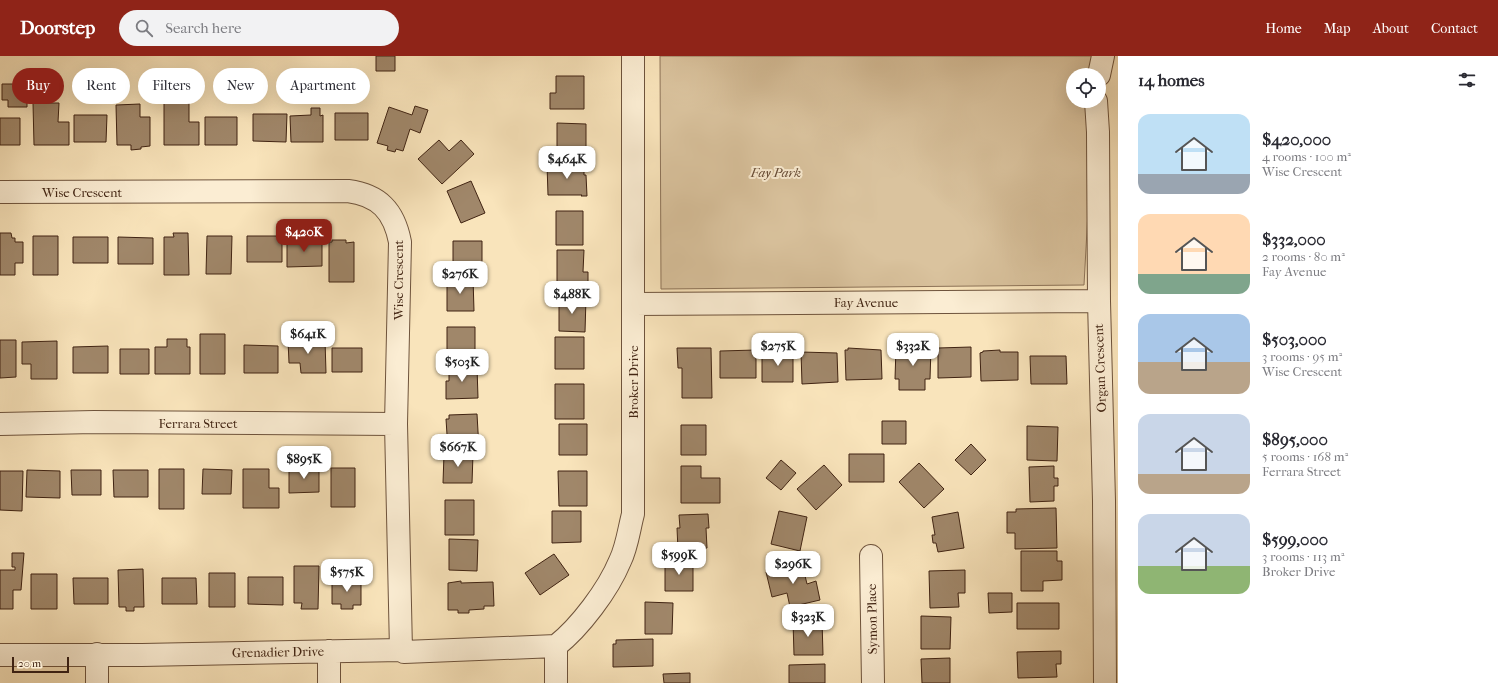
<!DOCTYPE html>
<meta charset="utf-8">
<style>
:root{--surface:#fff;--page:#f2f2f3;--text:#2b2b33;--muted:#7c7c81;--accent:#8f2418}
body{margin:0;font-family:"IM FELL French Canon",serif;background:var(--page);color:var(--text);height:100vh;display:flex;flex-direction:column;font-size:15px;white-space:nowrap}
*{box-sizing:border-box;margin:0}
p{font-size:13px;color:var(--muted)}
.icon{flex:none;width:22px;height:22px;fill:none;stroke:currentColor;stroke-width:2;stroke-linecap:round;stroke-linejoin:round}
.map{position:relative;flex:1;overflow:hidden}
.details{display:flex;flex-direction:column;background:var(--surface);width:380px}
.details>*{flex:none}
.banner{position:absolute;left:12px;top:12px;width:380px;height:36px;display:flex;gap:8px}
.tools{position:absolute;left:1066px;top:12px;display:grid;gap:8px}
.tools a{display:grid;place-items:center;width:40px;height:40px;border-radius:50%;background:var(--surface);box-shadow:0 4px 16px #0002;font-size:20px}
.scale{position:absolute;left:12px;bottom:10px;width:57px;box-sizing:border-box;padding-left:4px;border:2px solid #402312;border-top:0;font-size:11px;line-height:14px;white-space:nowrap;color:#402312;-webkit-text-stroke:3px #fbedd3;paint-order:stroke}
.price{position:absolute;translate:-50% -34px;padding:0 9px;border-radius:8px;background:#fff;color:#222;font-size:13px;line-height:26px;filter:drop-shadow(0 1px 2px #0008)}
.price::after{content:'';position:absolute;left:50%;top:24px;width:12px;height:9px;margin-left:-6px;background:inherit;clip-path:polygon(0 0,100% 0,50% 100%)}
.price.current{background:var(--accent);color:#fff}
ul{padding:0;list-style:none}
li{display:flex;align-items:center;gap:12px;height:100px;padding:0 20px}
li span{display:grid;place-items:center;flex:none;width:112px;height:80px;border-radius:12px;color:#555}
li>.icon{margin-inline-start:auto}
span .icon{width:48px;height:48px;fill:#fffc;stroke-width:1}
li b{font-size:17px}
h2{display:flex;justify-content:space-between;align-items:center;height:48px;padding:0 20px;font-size:17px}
.pill{padding:0 14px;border-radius:18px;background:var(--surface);box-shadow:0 4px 16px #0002;font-size:14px;line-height:36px}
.pill.current{background:var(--accent);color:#fff}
header{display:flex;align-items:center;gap:24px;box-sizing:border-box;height:56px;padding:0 20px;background:var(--accent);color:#fff}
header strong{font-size:19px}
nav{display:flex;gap:22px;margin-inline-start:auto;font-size:14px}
.search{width:280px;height:36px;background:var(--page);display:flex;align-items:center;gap:10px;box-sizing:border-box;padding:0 14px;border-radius:22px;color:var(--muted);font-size:15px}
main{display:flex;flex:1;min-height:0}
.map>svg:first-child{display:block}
.green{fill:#dac39e;stroke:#8d7358}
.building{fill:#a0876a;stroke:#402312}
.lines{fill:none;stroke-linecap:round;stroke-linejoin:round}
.minor-casing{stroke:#6e533c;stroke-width:24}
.minor{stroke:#fbedd3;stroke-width:22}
.labels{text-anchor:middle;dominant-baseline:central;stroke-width:4;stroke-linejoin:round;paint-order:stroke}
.park-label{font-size:13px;font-style:italic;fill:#664b35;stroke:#fbedd3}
.street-label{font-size:13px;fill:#402312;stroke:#fbedd3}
</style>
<header>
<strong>Doorstep</strong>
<div class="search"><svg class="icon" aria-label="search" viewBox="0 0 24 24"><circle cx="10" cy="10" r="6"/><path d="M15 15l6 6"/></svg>Search here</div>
<nav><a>Home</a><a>Map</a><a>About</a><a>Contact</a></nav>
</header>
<main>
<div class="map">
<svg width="1118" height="627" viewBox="0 0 1118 627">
<rect width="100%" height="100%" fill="#f9e4bb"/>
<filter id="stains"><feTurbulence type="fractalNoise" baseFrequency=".005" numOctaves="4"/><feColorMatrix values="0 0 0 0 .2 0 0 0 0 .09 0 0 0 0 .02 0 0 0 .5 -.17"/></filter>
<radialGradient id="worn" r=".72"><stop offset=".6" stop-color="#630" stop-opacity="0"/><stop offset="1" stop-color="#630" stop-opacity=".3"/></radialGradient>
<path class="green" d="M660,0H1096L1095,19H1073V45H1094L1084,229L661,233Z"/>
<path class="building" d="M376,0H395V15H376Z
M556,20H584V53H550V37H556Z
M2,28H27V51H8V44H2Z
M33,47H59L58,66H69V89H34Z
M164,47H189V66H199V89H164Z
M140,48V61H150V90L141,91V93L131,94V89H117L116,49Z
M415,50L428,54L420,77L410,73L403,95L396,93L395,96L387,94L388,90L377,87L389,51L412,59Z
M311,52H320V60L323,59V86H291L290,60L311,59Z
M335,57H368V84H335Z
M253,58H287L286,86L253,85Z
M74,59H107L106,86H74Z
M205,61H237V89H205Z
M0,62H20V89H0Z
M557,67L586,68V102H557Z
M439,84L449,95L461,84L474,98L442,128L418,103Z
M547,108H584V119H586L587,140H581L582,139H548Z
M471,125L485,157L461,167L447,135Z
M556,155H583V189H556Z
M0,177H11L12,182H15V186H23V207H15V219H0Z
M173,177H188L189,219H164V181H174Z
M33,180H58V219H33Z
M207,180H232L231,218H206Z
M247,180H282V206H247Z
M73,181H108V207H73Z
M118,181L153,182V208H118Z
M287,183H322V210L287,211Z
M332,184H346V187L354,186V226H329V186H332Z
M453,185H482V216H453Z
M557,194H584L583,216H588V226H584V228H557Z
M447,222H473L474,255H447Z
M559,242H586L585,276L559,275Z
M447,271H475V304H447Z
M200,278H225V318H200Z
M555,281H584V313H555Z
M167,283H187V291H190V318H155V291H167Z
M0,284H16V321L0,322Z
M288,284H325L326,317H301L300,307H289Z
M57,285V323H31V308H22V286Z
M244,289L278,290V317H244Z
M108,290V317H73V291Z
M896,291H931L930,323H925V334H899V323H895Z
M971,291V321L938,322V292Z
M332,292H362V316H332Z
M677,292H711L712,342H682V312H678Z
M848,292L881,294L882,323L846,324L845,294H848Z
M120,293H149V318H120Z
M756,294V322H720V295Z
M1000,294V296H1018V324L981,325L980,297L983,296V295Z
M762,296H793V326H762Z
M801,296L837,297L838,326L802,328Z
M1030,300H1066L1067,328H1031Z
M477,311L478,342L446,343V325H449V312Z
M555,328H584V363H555Z
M477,358L479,393L448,394L446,363H449V359Z
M882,365H906V388H882Z
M559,368H587V399H559Z
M681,369H706V399H681Z
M1027,370L1058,371L1057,405L1027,404Z
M971,388L986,404L971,419L955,404Z
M444,398H473L472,427H443Z
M849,398H884V426H849Z
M781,404L796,417L781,434L766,422Z
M919,407L944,433L924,452L899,426Z
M824,409L842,429L816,454L797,433Z
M681,410H701V422H720V447H681Z
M1054,410V422H1058V430H1054V445L1030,446L1029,411Z
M289,412H319V436L289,437Z
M331,412H355V451H331Z
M159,413H184V453H159Z
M203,413L232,414L231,438H202Z
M243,413H269V432H279V452H243Z
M27,414L60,415V442L26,441Z
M71,414H101V439H72Z
M113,414H148V441H114Z
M0,415H23L22,455L0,454Z
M558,415H587V450H559Z
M445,444H474V479H445Z
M1056,452L1057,492L1015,493V477H1007V456H1016V453Z
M552,455H581V486L552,487Z
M779,455L807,461L800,495L771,488Z
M958,456L964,492L938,496L936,487H933L932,479H935L932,461Z
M708,458L709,472H706L707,492L678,494L677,472H680L679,459Z
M449,483L478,484L477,515L449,514Z
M1021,495H1057V505H1062V524L1043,525V535H1021Z
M12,497H24L21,534H13V553H0V514H15V511H12Z
M554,498L569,519L540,539L525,517Z
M665,504H693V535H665Z
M802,507L807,528L816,525L820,544L790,551L787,537L772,541L766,516Z
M294,510H319L318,553H301L302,547H294Z
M143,513L144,551H134V555H126V551H119L118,514Z
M965,514V537H958L959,551L930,552L929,515Z
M209,517H235V551H209Z
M31,518H57V553H31Z
M248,521H283V549L248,548Z
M73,522H108V548H74Z
M162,522H196L197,548H162Z
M332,523H361V549H353V553H341V548H332Z
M461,525V527L493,526L494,550H484V553L469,554V557H458V554H448V527Z
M988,537H1012V556L989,557Z
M645,546L673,547L672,578H645Z
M1017,547H1059V573H1017Z
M921,560L951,561L950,593H921Z
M822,564L823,599H794L793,565Z
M653,583V610L613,611V588H616V584Z
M1061,595V608H1056L1057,621L1018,622L1017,596Z
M950,602V627H922L921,603Z
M825,608V627H789V609Z
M690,617V627H664L663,618Z"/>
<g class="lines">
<g class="minor-casing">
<path id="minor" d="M1099,19L1103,0
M1096,45L1098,76L1099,245L1104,445L1105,627
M0,136L348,135C379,139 394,155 400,186L396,368L401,594
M633,248L1099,245
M0,368L94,366L396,368
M871,500L873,627
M556,590C580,571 608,534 620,505C627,491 629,473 633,458V0
M556,590V627
M0,599H142L401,594L404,596L556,590
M97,627V598
M329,627V595"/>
</g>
<use href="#minor" class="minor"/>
</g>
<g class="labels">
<g class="park-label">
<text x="776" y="116">Fay Park</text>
</g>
<g class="street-label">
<text x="82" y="136">Wise Crescent</text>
<text transform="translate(398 224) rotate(-90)">Wise Crescent</text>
<text x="866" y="246">Fay Avenue</text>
<text transform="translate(1100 312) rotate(-92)">Organ Crescent</text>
<text transform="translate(633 326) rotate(-90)">Broker Drive</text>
<text x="198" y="367">Ferrara Street</text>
<text transform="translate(872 563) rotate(-91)">Symon Place</text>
<text transform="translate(278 596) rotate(-1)">Grenadier Drive</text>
</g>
</g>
<rect width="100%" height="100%" filter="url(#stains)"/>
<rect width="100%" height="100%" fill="url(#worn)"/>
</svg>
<div class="tools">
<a><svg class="icon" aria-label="locate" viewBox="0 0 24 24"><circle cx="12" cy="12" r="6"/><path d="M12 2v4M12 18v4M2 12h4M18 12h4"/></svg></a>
</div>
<div class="scale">20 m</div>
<b class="price" style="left:567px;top:124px">$464K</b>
<b class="price current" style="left:304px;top:197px">$420K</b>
<b class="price" style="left:460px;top:239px">$276K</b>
<b class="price" style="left:572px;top:259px">$488K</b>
<b class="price" style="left:308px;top:299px">$641K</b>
<b class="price" style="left:778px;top:311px">$275K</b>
<b class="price" style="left:913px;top:311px">$332K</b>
<b class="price" style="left:462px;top:327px">$503K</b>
<b class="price" style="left:458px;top:412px">$667K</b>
<b class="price" style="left:304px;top:424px">$895K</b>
<b class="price" style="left:679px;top:520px">$599K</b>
<b class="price" style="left:793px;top:529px">$296K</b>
<b class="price" style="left:347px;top:537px">$575K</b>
<b class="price" style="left:808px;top:582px">$323K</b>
<div class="banner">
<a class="pill current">Buy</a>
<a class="pill">Rent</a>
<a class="pill">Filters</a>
<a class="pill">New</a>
<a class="pill">Apartment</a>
</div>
</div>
<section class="details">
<h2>14 homes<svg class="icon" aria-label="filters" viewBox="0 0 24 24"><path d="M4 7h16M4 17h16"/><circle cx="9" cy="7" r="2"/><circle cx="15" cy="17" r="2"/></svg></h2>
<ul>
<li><span style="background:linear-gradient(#bfe0f5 75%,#9aa5b1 0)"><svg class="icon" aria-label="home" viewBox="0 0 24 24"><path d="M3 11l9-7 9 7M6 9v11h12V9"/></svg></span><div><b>$420,000</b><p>4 rooms · 100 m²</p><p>Wise Crescent</p></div></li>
<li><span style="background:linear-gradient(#ffd9b3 75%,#7fa58c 0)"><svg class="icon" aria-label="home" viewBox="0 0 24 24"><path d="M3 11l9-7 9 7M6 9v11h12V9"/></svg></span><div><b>$332,000</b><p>2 rooms · 80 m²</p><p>Fay Avenue</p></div></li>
<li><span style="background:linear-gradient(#a9c7e8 60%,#b9a48a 0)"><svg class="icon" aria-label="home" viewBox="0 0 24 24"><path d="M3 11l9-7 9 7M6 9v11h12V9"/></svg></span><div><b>$503,000</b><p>3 rooms · 95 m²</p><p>Wise Crescent</p></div></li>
<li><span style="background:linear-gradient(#c9d6e8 75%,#b9a48a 0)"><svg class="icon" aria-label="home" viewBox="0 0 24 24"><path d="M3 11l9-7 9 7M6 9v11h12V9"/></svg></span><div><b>$895,000</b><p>5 rooms · 168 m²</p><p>Ferrara Street</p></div></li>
<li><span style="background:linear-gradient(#c9d6e8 65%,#8fb573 0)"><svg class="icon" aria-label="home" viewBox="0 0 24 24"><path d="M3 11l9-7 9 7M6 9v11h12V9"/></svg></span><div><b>$599,000</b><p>3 rooms · 113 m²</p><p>Broker Drive</p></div></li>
</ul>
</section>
</main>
